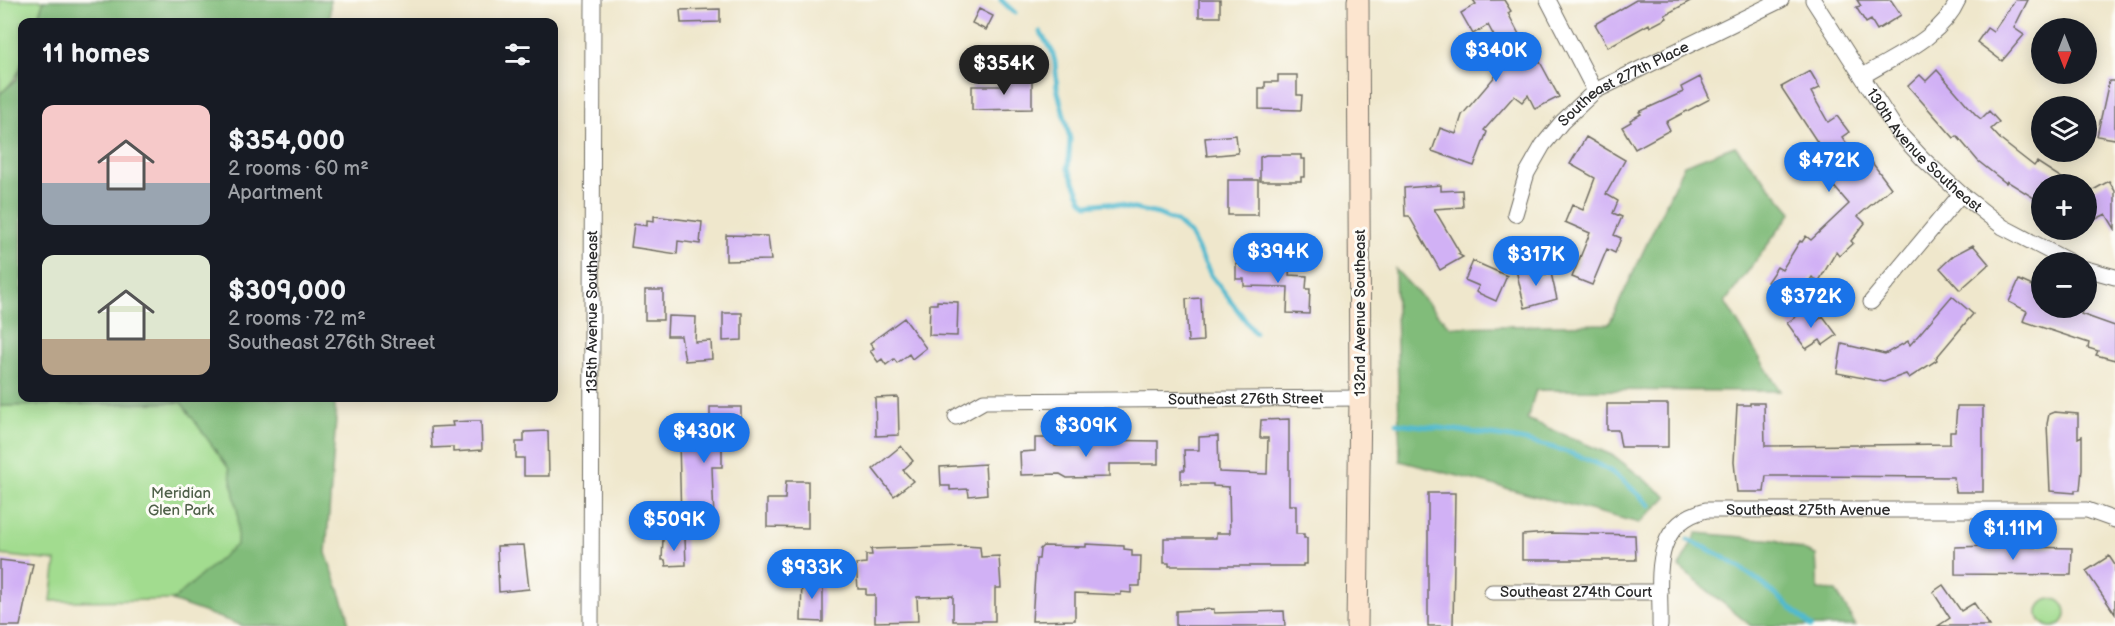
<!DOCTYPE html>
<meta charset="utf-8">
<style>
:root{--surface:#171b24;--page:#242831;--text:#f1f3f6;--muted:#9ea1a6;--accent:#1a73e8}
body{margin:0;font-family:"Balsamiq Sans",sans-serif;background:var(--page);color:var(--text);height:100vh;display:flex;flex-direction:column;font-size:22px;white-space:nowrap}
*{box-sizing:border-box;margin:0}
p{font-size:20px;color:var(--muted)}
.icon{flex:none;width:33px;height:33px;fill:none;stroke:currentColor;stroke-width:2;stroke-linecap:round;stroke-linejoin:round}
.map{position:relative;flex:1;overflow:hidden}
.sheet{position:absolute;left:18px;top:18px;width:540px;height:384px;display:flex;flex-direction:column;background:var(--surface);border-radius:12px;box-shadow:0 3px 15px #0003}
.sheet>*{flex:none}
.needle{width:39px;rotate:180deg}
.tools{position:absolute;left:2031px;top:18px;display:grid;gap:12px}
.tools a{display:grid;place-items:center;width:66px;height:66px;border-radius:50%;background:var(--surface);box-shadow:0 3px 15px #0003;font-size:30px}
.price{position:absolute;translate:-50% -51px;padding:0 14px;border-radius:21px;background:var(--accent);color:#fff;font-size:20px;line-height:39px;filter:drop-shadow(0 2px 3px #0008)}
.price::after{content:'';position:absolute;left:50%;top:36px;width:18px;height:14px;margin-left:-9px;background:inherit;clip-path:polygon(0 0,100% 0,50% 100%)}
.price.current{background:#222;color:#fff}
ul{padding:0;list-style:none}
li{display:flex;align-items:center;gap:18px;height:150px;padding:0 24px}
li span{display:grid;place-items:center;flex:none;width:168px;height:120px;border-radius:12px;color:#555}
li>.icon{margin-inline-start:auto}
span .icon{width:72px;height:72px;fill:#fffc;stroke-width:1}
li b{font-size:26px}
h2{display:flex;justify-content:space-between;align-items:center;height:72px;padding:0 24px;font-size:26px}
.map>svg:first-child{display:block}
.green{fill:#a2dc8f;stroke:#66845d;stroke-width:1.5}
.forest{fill:#81bc7a;stroke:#567452;stroke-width:1.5}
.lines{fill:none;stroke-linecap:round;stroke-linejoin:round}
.stream{stroke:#51bacf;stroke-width:5}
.building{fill:#d1b1f5}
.street-casing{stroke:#706d63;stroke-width:17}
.secondary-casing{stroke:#706d63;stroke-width:23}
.street{stroke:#fff;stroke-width:15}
.secondary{stroke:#fce5cf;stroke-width:21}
.labels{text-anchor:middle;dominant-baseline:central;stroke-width:6;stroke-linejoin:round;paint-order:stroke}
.street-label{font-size:15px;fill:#2b2b2b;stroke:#fdfcf7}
.park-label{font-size:15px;fill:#4f6049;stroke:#fdfcf7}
</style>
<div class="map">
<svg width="2115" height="626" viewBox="0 0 2115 626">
<rect width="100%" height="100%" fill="#fdfcf7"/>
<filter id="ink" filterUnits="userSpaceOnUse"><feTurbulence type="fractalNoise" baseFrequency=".0167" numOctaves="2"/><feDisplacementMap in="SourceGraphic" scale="12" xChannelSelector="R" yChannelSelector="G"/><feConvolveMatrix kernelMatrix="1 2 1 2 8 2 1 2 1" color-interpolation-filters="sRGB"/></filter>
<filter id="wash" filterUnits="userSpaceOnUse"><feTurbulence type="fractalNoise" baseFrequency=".008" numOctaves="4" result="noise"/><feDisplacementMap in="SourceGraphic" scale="24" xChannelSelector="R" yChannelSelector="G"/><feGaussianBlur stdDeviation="1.35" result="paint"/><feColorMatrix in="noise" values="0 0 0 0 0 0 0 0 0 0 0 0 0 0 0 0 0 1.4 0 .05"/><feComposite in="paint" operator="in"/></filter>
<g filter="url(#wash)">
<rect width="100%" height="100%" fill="#efe7cc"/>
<path class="green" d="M0,0H44L36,22H22C22,57 28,70 0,94Z
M306,400V599L51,601L56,561L0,555V406Z
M2038 613a14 14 0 1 1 28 0a14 14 0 1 1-28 0Z"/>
<path class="forest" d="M44,0H330V22H36Z
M22,63V398H334L336,419L326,553L348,615V626H243L172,601L237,544L238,514L229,469L181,402L0,406V94L17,79Z
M1735,146L1792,212L1725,302L1780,391L1536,390L1527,419L1614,456L1667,497L1639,523L1400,461L1395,269L1450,327L1609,324L1684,165Z
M1697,533L1776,540L1816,555L1818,590L1836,591L1856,626H1751L1679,567Z"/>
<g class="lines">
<path class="stream" d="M1001,0L1015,13
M1040,32L1052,51L1055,62L1057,88L1070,139L1068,168L1082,200L1087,205L1106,203L1158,214L1177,222L1190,234L1211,275L1255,333
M1397,423C1464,432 1537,435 1599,465C1618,474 1634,491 1650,505
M1688,540C1736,559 1773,591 1811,626"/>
</g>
<g id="blocks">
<path class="building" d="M1199,0H1220V17H1199Z
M1473,0H1504L1511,11L1508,13L1523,42L1526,40L1532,52L1534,51L1559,97L1535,109L1528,95L1522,102L1514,96L1484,130L1487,132L1474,166L1432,151L1440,128L1456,134L1462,115L1502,68L1509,64L1488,25L1473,34L1461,13L1476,4Z
M1636,0H1692L1665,15L1667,18L1650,27L1649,24L1608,47L1595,24Z
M1857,0H1891L1901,15L1877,30L1871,20L1866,23L1856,7L1861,6Z
M2015,0H2028L2014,28L2024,35L2002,61L1977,42L1987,28L1993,32Z
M720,9V22L681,23L680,10Z
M979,9L993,16L986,30L972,23Z
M1937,70L1976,115L1981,119L1989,111L1999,122L1991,129L2002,141L2034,166L2037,162L2071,184H2042V203L2007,181L2006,183L1978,161L1957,136L1954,138L1908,86L1920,75L1926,81Z
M1810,71L1820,88L1811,92L1828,122L1837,116L1849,132L1842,137L1858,159L1865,153L1891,188L1858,216L1865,223L1851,241L1853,243L1839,256L1836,252L1819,281L1812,277L1797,301L1767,282L1777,267L1782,270L1800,241L1802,242L1806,236L1811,240L1849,204L1831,183L1839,175L1781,87Z
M1278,75H1297V95H1302L1301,110L1259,109V88H1265V82H1278Z
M1700,77L1710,99L1666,122L1670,130L1635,149L1622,127L1631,122L1630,120L1641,114L1639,112L1683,92L1681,87Z
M1003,80H1032V109L972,110V86H1003Z
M2109,81H2115V139L2097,136Z
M1236,135L1238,153L1207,156L1205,138Z
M1586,137L1625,160L1606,194L1618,201L1613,213L1622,217L1614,235L1621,238L1615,253L1607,249L1592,285L1572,277L1590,233L1565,222L1572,205L1583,210L1595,178L1570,164Z
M1266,155H1301V159H1305V177H1301V181H1260V157Z
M1228,180H1258V215H1228Z
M2109,181L2115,191V229L2106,214L2086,224V194Z
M1441,185V191L1462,190L1463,207L1434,209L1460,253L1458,254L1463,257L1440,270L1409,216H1405L1404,188Z
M654,216L702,222L700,244L678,241L677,254L631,247L634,224L647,226V220L654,221Z
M726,235L768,236L771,260L726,261Z
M1973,245L1989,264L1960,290L1940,268L1954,255Z
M1473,261L1507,276L1496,301L1476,292L1479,286L1465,280Z
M1236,264L1290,266L1289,275L1307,276L1306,289H1310L1309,314L1287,313L1288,287L1244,286V279H1236Z
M1534,265L1537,277L1551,273L1557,299L1525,308L1516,270Z
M2042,278V308H2084L2081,314L2115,326V360L2096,355L2098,351L2088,348L2089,343L2023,321L2027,311L2009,302L2019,280L2037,288Z
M645,290H663V320H645Z
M1952,296L1973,314L1936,358L1937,360L1909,378L1906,374L1884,382L1837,373L1842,344L1885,354L1908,341L1910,345Z
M1201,298L1203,341L1188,342L1186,299Z
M937,301L958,302L957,336L929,335L930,304H937Z
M1808,308L1817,321L1823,316L1837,335L1823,345L1820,340L1806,349L1787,323Z
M723,313H742V340L723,341Z
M668,316L696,317L695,342L711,341L712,359L685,361L681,336H667Z
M904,318L926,348L912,359L909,354L897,363L894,359L886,365L882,359L878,362L870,351L874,348L870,343Z
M898,397L899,435L876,436L875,398Z
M1750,403H1764L1765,446L1950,444V432H1955L1957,406H1983V492H1956L1954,477L1792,476H1766L1764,492H1737L1734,462L1737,405H1750Z
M1607,404H1668V447H1621L1618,430H1607Z
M710,407H741V428L730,427V431H722V467H712L714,520L681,521L679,441H692V429H710Z
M2054,412L2078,414V438L2082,436V469L2080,490H2075V493L2050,491L2047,424L2049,414Z
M1289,419V505H1296V534H1304V538H1307V564H1303V566H1169V563H1164V538H1216V533H1230L1229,487L1213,486V484H1181V470H1185L1184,450H1199V437L1218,436L1219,472L1267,474L1268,438H1260L1261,420Z
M473,421H481L482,450L453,452V447L432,448L431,427L453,426L452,422Z
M548,431L549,476H524V458H516V442H524V432Z
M1035,438H1054L1055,446L1091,445V440L1158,441V464H1109V477L1067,478L1060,474L1021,475L1020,452L1035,451Z
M901,446L913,461L903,470L913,481L894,496L873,469Z
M985,464L987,494L969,496L968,489L950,490V486H941L940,467Z
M786,481H808V528L767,527V499H785Z
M1428,493H1455L1453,626H1428Z
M1550,533L1635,535L1636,560H1522V535Z
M663,538H685L686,565L666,566L665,560H662Z
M1086,544L1124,546V549L1132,550V556H1141L1140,586H1131V593L1121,592V595L1075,593V620L1032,621L1036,559H1039L1040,549L1043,546L1086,547Z
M524,545L529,589L499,592L497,546Z
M965,546L980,547L981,557L999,556L1001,588H995V621H953V596L917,597L918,621L875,622V595H866V589H858L856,564L866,563V555H872L871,549Z
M1988,546L2072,548L2071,575L1955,574V547Z
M2109,556L2115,565V614L2086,571Z
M0,560L33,564L20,626H0Z
M802,577L823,578V622L801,621Z
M1943,585L1961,611L1974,603L1990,626H1938L1950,618L1933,592Z
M1214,609V613L1284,611L1285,626H1176V611Z"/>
</g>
</g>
<g filter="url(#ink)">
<use href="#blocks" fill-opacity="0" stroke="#706d63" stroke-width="1.5"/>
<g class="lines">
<g class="street-casing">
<g id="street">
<path d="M1548,0L1595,91"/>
<path id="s1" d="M1813,0L1897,131L1923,159L1961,194L2003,227L2070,262"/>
<path d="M1863,76C1897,55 1941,38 1958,0"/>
<path id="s2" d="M1515,214L1527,173L1543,145L1562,122L1595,91L1781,0"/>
<path d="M2086,269L2115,277"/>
<path d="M1871,302L1961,194"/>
<path id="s3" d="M956,417L984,401L1360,398"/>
<path id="s4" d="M1492,592H1660"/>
<path id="s5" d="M591,626L593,0"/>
<path id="s6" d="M1660,626C1661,579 1649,525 1706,510H2087L2115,520"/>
</g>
</g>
<g class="secondary-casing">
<path id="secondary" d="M1357,626L1360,398L1358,0"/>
</g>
<use href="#street" class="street"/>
<use href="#secondary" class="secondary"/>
</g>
</g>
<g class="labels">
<g class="street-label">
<text stroke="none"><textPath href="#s2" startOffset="178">Southeast 277th Place</textPath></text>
<text stroke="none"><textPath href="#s1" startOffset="188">130th Avenue Southeast</textPath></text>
<text stroke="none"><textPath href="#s5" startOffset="314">135th Avenue Southeast</textPath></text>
<text transform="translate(1360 313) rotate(-90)">132nd Avenue Southeast</text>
<text stroke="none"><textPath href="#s3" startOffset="294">Southeast 276th Street</textPath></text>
<text stroke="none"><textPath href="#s6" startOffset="240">Southeast 275th Avenue</textPath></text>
<text stroke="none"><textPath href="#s4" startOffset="84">Southeast 274th Court</textPath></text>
</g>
<g class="park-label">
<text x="181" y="493">Meridian<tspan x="181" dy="17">Glen Park</tspan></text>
</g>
</g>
</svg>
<div class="tools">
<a><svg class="needle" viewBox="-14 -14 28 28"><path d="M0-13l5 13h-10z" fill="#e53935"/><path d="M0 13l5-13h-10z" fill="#9ea1a6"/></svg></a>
<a><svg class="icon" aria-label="layers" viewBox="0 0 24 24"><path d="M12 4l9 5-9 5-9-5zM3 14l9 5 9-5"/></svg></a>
<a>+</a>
<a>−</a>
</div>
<b class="price" style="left:1496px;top:83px">$340K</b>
<b class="price current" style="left:1004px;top:96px">$354K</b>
<b class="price" style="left:1829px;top:193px">$472K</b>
<b class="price" style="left:1278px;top:284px">$394K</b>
<b class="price" style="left:1536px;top:287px">$317K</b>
<b class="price" style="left:1811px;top:329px">$372K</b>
<b class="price" style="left:1086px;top:458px">$309K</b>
<b class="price" style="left:704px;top:464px">$430K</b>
<b class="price" style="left:674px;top:552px">$509K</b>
<b class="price" style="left:2013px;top:561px">$1.11M</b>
<b class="price" style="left:812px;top:600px">$933K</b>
<section class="sheet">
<h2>11 homes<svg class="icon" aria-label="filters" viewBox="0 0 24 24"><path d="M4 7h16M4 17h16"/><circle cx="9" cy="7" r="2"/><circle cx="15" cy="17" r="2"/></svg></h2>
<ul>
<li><span style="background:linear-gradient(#f6c9c9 65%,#9aa5b1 0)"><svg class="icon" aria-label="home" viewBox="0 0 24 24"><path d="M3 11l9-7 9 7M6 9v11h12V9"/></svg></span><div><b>$354,000</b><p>2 rooms · 60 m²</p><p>Apartment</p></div></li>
<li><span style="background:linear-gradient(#dfe7d0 70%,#b9a48a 0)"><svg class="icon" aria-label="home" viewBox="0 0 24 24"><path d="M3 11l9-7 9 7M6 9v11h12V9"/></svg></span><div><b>$309,000</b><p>2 rooms · 72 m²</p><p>Southeast 276th Street</p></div></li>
</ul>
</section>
</div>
